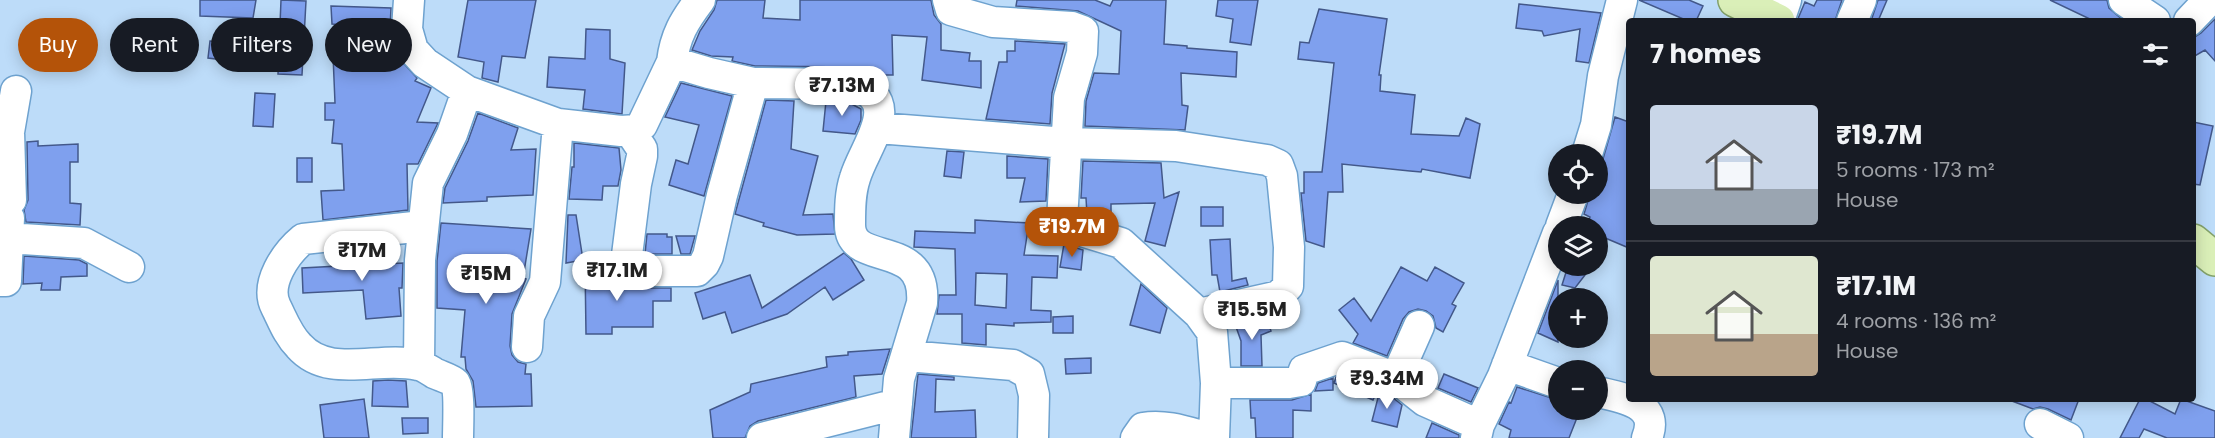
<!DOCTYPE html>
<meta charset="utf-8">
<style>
:root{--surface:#171b24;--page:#242831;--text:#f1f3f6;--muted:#9ea1a6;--line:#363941;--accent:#b45309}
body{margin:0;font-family:Poppins,sans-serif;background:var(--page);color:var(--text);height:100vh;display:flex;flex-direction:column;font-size:22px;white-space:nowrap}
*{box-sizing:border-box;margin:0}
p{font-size:20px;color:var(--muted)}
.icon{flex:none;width:33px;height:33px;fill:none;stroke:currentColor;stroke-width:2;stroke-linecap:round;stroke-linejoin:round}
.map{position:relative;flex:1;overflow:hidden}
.drawer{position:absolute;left:1626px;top:18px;width:570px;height:384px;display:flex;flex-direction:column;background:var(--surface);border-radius:6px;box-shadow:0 3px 15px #0003}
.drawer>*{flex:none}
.top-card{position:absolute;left:18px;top:18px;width:570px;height:54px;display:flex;gap:12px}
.controls{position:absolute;left:1548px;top:144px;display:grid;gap:12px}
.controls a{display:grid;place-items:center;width:60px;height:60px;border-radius:50%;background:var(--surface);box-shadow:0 3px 15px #0003;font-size:30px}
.price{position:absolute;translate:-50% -51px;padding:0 14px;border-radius:21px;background:#fff;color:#222;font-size:20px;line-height:39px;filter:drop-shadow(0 2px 3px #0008)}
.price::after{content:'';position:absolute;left:50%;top:36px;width:18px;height:14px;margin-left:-9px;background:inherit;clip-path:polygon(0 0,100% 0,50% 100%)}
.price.current{background:var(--accent);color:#fff}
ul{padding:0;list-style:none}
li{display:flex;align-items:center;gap:18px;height:150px;padding:0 24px}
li+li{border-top:2px solid var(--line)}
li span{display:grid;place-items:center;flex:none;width:168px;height:120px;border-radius:6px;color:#555}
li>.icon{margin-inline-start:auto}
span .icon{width:72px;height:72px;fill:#fffc;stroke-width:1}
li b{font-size:26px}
h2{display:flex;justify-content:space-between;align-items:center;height:72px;padding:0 24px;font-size:26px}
.chip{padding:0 21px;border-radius:27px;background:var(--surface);box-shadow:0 3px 15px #0003;font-size:21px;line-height:54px}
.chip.current{background:var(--accent);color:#fff}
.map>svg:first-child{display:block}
.building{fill:#7fa0ee;stroke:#43588a;stroke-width:1.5;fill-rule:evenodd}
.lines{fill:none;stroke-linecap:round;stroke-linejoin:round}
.minor-casing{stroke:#6ea2cf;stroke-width:33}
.major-casing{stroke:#83a16b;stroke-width:36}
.minor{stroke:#fff;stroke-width:30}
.major{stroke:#daefb8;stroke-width:33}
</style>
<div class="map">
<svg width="2215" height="438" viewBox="0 0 2215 438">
<rect width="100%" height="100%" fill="#bddcf9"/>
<path class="building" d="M200,0H256L253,18L200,16Z
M281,0L306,1L302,75L278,74Z
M468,0H536L525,58L502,56L498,82L482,78L484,62L458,57Z
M717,0H765L763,18L800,20V0H931L934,15L941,24V50L970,53L969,61H981V88L922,80L927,37L892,35L893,75H874L849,67L755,66L732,61L733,57L711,56L692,50L700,31L714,10Z
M1017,0H1095L1110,6L1113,0H1166L1164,44L1187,46V48L1237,52L1236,77L1181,73L1182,105L1188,106L1185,130L1085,126L1086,101L1094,73L1119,74L1121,31L1078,11L1016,6Z
M1218,0H1258L1251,45L1230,42L1233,19L1216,16Z
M1639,0H1689L1703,6L1696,21H1688Z
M1817,0H1842L1835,21H1797L1805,2L1814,6Z
M1878,0H1887L1878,21H1871Z
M2050,0H2107L2109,8L2124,21H2094Z
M1519,4L1601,13L1589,63L1576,61L1580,29L1544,36L1542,31L1516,28Z
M331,6L391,8L390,28L332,24Z
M1319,9L1387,19L1379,75H1381L1380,91L1415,95L1411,134L1459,136L1466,118L1480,124L1470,178L1422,169L1421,172L1410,171L1342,164L1343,192H1328L1324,247L1306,241L1301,193H1304V172H1322L1334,63L1298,59L1300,42L1309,43Z
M2215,19V61L2205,50L2193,57V38L2201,33Z
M586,29L610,30V59L625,63L622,114L583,109L585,90L547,87L549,57L585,59Z
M210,41L249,47L247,63L208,58Z
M1015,41L1065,44L1052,93L1050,124L986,119L999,62H1007V51H1015Z
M388,53L398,57L417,78L415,81L431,88L417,122L438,123L418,164H407L408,210L323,220L321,191L344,190L342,144L332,143L334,120H325V103H335L333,55Z
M681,83L732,96L704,196L669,185L676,160L688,164L699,125L665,117Z
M255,93L275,94L273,127L253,126Z
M766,100L794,101L791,149L818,156L803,215L833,214L835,234L797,235L763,226L764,223L735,214Z
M826,101H846L861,109V120L855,134L823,131Z
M478,113L518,128L511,150L536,149L533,195L487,197V201L443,203L445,188L468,141Z
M1615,117L1629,122V248L1598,235V226H1586L1590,217L1584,214L1590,194H1598V169L1603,159Z
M2193,122L2213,126L2200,185L2193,184Z
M38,141V146L78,144V162H70V203L81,204L80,225L26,222L24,210L28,200L27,142Z
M574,143L619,148L621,170L618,186H603L602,200L569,199L572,167H574Z
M947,151L964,152L961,178L944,176Z
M1007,156L1048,159L1046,201L1020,202L1025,178H1007Z
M297,158H312V182H297Z
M1083,161L1161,163L1164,198L1179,192L1165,246L1145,241L1155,203L1111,204V222L1087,215L1086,198H1081Z
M1201,207H1223V226H1201Z
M568,215H576L583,260L566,263Z
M975,220L1029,223L1024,255L1058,256L1057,278L1032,277L1031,310L1051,311V322L1014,323V326L986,324V345L962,343V314H937L939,295H956L955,249L914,247L915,231L975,233ZM976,273L1007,274L1006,308L975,305Z
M441,223L531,229L523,278L526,279L512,314L510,346L512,355L518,362L526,364L525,374H531L532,406L476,407L473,381L466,369L465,357H461L465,310L437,308V261Z
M647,234H667V237H672V254H645Z
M676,236H695L690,254H681Z
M1230,239L1232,281L1246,278L1248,285L1220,292L1217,275H1212L1210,240Z
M1064,244L1083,250L1081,270L1060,267Z
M380,248L383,264L403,263L402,288H399L401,316L366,319L363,290L303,293L302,268L357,265L354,251Z
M844,253L851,259L864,280L833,300L825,287L787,314L732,333L725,312L703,319L695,293L750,275L762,308Z
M24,256L79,260L87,264V276L61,277L60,290H41L42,283L23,284Z
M609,263V278L616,286L625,288H671V301H653V327H612V334H586L585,264Z
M1568,266H1592L1575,288L1562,285Z
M1401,267L1427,281L1435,267L1464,283L1452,304L1456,306L1443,332L1436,328L1433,316L1426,311L1418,309L1409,312L1403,319L1387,356L1353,343L1358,334L1339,310L1354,298L1371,321Z
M1558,280V342L1538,333Z
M1141,284L1167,308L1160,333L1130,325Z
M1073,316V333H1053V317Z
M1266,317L1271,331L1261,335L1262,366H1241V341L1235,324Z
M890,349L882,374L854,376L856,397L758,421L750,426L745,438H713L710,410L750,392L751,384L827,367L826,357L848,355V352Z
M1091,358V373L1066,374L1065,359Z
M918,374L954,377V380L936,379L935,412L975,410L976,438H911Z
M1444,374L1478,388L1471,402L1438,388Z
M1342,375L1378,389L1373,400L1334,383L1336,377Z
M1333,378V390L1315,391L1318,383Z
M388,380L406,381L408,407L372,406L373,381Z
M1517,387L1558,400V410H1580L1569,438H1509L1511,430L1499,424L1509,402L1511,403Z
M1380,390L1387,393L1402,405L1397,427L1372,421Z
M1311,394V411L1293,410V438H1256L1255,418H1251L1250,400H1292Z
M364,399L369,438H324L320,405Z
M2013,399H2079L2071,420L2048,409L2040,407L2033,409L2012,401Z
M2140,399H2146L2175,414L2181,399L2215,411V438H2167L2144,429L2139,438H2120Z
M402,418H428V433L403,434Z
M1432,423L1459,435V438H1426Z"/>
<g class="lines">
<g class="minor-casing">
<path id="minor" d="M409,0L407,29L413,50L425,63L467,91L558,124L621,131L637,130L642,125L672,62
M700,0C684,21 675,36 672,62L709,73L753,83L849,84C908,98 864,146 855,178C850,193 850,209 850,224C849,269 927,236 922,303L899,379L894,438
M948,0L951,10L993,22L1072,27L1083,31L1082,53L1069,98L1062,221L1065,226L1121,243L1199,314L1212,332L1216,383L1214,438
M2124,0L2155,21
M1779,21L1786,0
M1852,21L1861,0
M2189,21L2209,0
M878,128L1066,143L1176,146L1267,160L1278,165L1282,176L1289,247L1288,286L1279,296L1199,314
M630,131L642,149V156L636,184L625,271H697L704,264L708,256L722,195L753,83
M1587,154L1596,125L1603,76L1622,0
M0,200H11L9,132L16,91
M423,226L303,239C286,253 264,284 276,307C283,321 288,335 299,346C329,380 380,355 418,365C424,366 429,370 434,373C440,376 451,379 455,383C460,391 458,427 458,438
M1561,226L1573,194
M7,238L84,243L129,267
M0,281H6L9,218
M527,347L529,316L545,282L558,124
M907,356L1013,365L1029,374L1034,395L1033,438
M419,365L420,260L428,183L452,134L467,91
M1507,365L1558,383
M1396,378L1419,326
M1216,383H1289L1301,381L1304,370L1342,357L1396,378L1425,401L1479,425
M1598,392C1622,398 1661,403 1647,438
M2040,424L2068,438
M762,438L897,404
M1136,438L1143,428C1166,424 1187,432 1209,438
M1476,438L1479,425L1503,376L1558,233"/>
</g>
<g class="major-casing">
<path id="major" d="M1735,0L1778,21
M2193,241L2215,259"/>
</g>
<use href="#minor" class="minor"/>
<use href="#major" class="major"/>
</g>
</svg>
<div class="controls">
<a><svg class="icon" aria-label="locate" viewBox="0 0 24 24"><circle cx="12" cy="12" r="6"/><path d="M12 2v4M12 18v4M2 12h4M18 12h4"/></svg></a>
<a><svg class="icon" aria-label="layers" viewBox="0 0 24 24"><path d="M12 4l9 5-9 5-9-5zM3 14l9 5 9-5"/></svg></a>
<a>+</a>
<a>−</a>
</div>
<b class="price" style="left:842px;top:117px">₹7.13M</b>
<b class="price current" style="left:1072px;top:258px">₹19.7M</b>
<b class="price" style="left:362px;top:282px">₹17M</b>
<b class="price" style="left:617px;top:302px">₹17.1M</b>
<b class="price" style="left:486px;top:305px">₹15M</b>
<b class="price" style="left:1252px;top:341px">₹15.5M</b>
<b class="price" style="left:1387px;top:410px">₹9.34M</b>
<div class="top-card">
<a class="chip current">Buy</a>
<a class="chip">Rent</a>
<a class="chip">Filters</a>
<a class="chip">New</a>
</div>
<section class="drawer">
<h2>7 homes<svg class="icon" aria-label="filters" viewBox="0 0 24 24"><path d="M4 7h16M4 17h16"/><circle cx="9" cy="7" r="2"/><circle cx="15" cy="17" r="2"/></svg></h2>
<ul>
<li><span style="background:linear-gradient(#c9d6e8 70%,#9aa5b1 0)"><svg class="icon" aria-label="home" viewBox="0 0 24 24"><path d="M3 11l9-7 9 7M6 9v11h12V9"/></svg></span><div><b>₹19.7M</b><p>5 rooms · 173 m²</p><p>House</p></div></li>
<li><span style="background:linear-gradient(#dfe7d0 65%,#b9a48a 0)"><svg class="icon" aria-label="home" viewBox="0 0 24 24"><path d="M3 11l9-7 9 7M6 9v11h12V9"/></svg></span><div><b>₹17.1M</b><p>4 rooms · 136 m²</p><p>House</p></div></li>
</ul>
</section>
</div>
